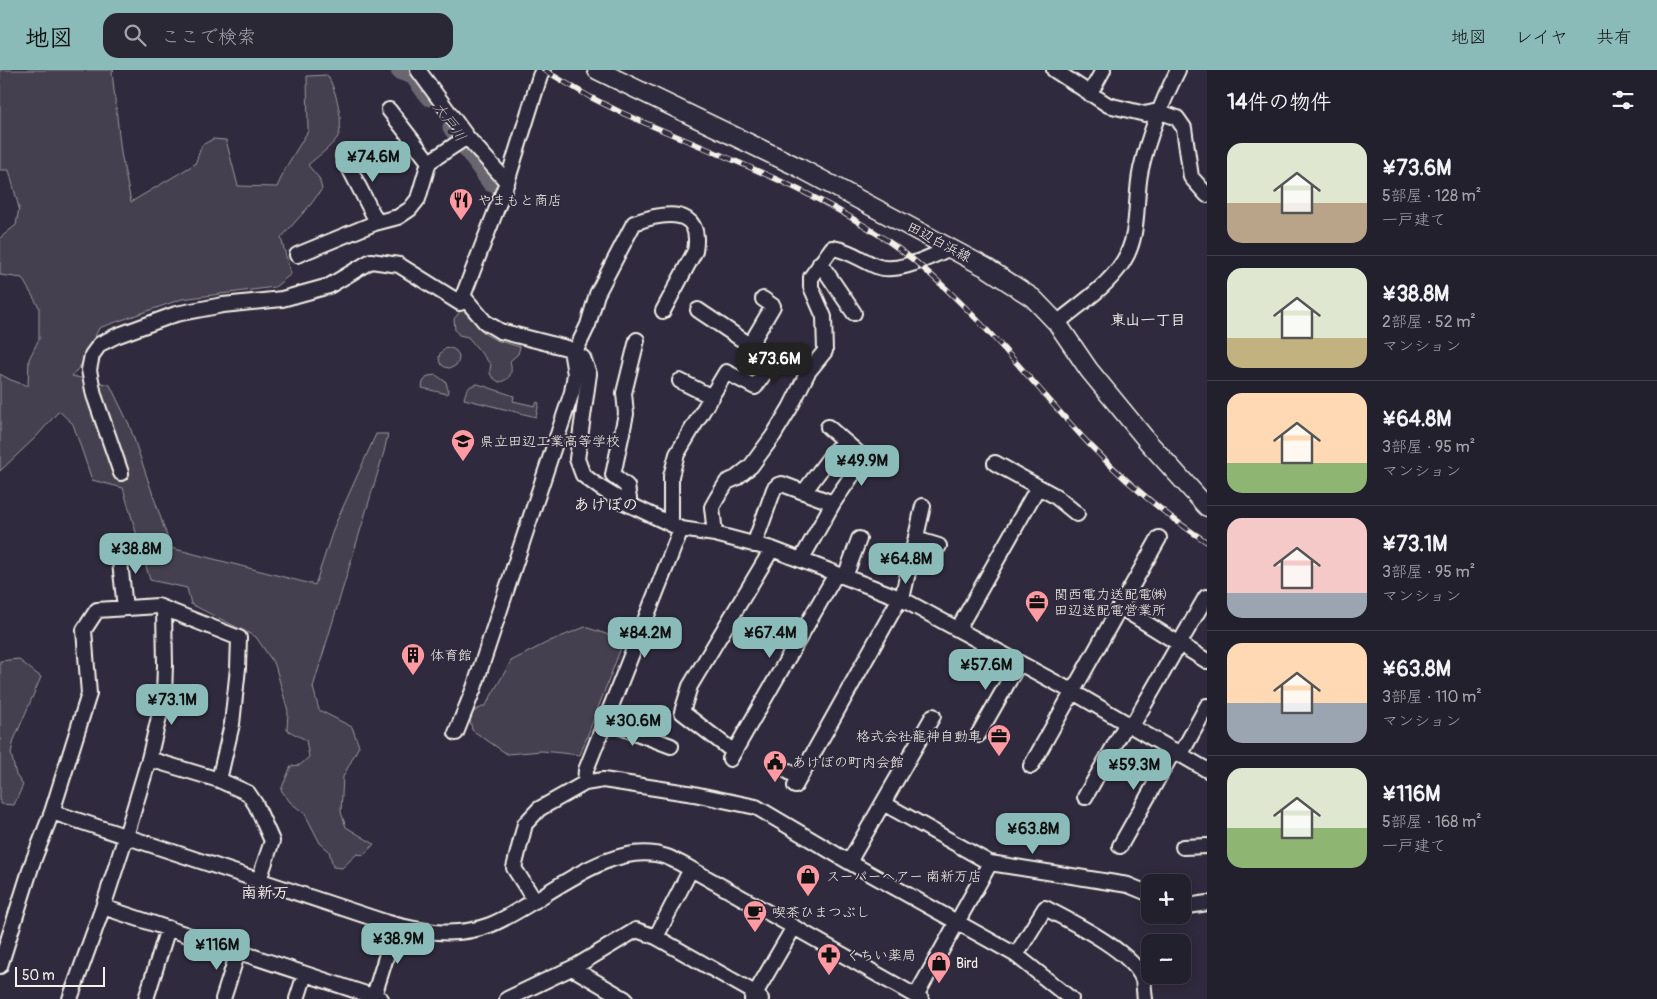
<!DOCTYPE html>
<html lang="ja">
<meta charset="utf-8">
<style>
:root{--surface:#23202e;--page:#2b2836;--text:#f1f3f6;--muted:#a3a3aa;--line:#403e4a;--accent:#8bbbb9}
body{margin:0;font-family:Pangolin,"Klee One",sans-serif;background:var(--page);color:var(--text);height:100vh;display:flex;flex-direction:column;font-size:19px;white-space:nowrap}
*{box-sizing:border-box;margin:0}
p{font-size:16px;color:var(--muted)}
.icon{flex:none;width:28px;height:28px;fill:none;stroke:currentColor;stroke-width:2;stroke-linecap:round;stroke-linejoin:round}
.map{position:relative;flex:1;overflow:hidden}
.panel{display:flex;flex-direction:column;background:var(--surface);width:450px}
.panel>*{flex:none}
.controls{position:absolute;left:1141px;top:804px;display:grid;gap:10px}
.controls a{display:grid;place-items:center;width:50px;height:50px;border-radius:10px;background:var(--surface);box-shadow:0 2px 12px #0003,0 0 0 1px var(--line);font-size:25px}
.scale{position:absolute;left:15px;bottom:12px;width:90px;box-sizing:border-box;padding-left:5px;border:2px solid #f4f1e8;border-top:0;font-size:14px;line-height:18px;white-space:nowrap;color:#f4f1e8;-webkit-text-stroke:4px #2f2a3d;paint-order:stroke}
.price{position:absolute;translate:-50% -42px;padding:0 11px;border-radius:10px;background:var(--accent);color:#111;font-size:16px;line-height:32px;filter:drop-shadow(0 1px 2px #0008)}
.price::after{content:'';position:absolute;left:50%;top:30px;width:15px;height:11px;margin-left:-8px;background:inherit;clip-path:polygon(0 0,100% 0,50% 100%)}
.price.on{background:#222;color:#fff}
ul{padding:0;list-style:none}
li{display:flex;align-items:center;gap:15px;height:125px;padding:0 20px}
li+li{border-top:1px solid var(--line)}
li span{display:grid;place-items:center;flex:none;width:140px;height:100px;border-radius:15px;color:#555}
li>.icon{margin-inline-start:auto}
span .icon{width:60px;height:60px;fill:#fffc;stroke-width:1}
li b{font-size:21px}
h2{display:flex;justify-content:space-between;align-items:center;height:60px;padding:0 20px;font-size:21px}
header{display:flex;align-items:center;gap:30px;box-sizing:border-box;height:70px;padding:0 25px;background:var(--accent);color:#111}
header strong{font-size:24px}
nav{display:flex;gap:28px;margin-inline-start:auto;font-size:18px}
.search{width:350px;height:45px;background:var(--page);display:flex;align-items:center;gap:12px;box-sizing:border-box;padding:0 18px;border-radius:15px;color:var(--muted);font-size:19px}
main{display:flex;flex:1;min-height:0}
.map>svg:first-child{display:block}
.green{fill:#454050;stroke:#9c989c}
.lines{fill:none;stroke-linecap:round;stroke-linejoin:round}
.river{stroke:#6a6670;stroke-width:21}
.minor-casing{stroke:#f4f1e8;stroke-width:18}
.major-casing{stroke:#f4f1e8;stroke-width:21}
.minor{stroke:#2f2a3d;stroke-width:14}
.major{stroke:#2f2a3d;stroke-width:18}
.rail-casing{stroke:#f4f1e8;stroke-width:5.5}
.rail{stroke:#2f2a3d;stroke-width:4;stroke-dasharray:11;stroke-linecap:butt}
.labels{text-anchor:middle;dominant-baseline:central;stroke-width:4;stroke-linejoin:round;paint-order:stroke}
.poi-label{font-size:14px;fill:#f4f1e8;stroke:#2f2a3d;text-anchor:start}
.street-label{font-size:14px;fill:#f4f1e8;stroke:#2f2a3d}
.water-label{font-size:15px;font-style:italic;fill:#b6b2b2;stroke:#2f2a3d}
.neighbourhood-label{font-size:15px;font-weight:bold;fill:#f4f1e8;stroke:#2f2a3d}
.quarter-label{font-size:16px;font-weight:bold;fill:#f4f1e8;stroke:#2f2a3d}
</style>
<header>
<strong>地図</strong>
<div class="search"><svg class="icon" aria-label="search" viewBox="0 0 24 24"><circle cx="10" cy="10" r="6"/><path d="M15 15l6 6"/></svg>ここで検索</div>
<nav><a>地図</a><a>レイヤ</a><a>共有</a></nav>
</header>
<main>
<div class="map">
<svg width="1207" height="929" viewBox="0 0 1207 929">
<rect width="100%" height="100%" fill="#2f2a3d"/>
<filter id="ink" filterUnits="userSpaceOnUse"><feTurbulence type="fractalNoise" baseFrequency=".02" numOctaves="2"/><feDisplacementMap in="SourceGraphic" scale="10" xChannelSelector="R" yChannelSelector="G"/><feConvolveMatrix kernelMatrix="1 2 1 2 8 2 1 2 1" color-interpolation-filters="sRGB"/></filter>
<g filter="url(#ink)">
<path class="green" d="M0,0H114L112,2L121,83L131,132L195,94L202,75L213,69L226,70L238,116L277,117L286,97L308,61L307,6L327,5C335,16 346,56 337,68C331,77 317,87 308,95L319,108L322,119L311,134L281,168L291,204L275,217L182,229L99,258L84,291L72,306L110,315L129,354L171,478L315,515L334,457L376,364H388L384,382L313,617L319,640L352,657L359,676L343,707L341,742L346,757L374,774L364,785L357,784L342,798L333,797L329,781L320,773L305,744L290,732L281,720L291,696L300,695L309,687L306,670L287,660L288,641L275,595L256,567L191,534L187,518L150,510L123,418L92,410L73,354L59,341L36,367L0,401V304L11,310L28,316L29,289L39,269V237L22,208L0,205V168L16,155L19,138L9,100H0Z
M462,239L485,264L496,270L520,277L518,284L510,291C513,302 511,310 499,312C491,307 488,304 491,295L468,267L459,265L455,260L454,249Z
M439 288a10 10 0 1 1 20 0a10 10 0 1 1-20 0Z
M436,305L446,312L448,320L447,324L422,318L423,312L428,306Z
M478,314L514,326L513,331L535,336L537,332L539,333L536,347L464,329C466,320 468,315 478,314Z
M585,557L624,570L580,685L542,681L507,684L472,660L469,644L486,635L511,591L550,571Z
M18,589L41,607L14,670L11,683L16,705L23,715L14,735L0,734V591Z"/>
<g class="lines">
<path class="river" d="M401,0L414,4L430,26
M453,57L492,112"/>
<g class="minor-casing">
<path id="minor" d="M418,0L467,67L507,112
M543,0L540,6L507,112L463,226L485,252L500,261L567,278L583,288L589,304L577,389L583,405L599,417L622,431L681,459L715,464L772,479L900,528L1073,622L1207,700
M1054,0L1108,35L1145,44L1158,41L1177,48L1184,58L1191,107L1207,125
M1090,24L1103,0
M389,40L429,92
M343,86L377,152
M297,185L375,153L398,147L410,139L418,129L429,92L467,67
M820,193L854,243
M698,240L750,275L770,295L804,294L814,295
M1057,253C1079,235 1107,217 1123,192C1141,164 1134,130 1141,99C1149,64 1162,32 1178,0
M750,275L773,236L763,229
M575,282L588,255L597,224L634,153C664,142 703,136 695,181L663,241
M680,311L712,327
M995,393L1055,426L1077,444
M121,403L94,325L89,300L92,285L100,274L116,266L176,244L223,235L282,229L329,216L371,191L399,195L460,233
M804,422L836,379
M630,435L627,416L613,405L626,344L624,323L637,270
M671,454V406L677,384L726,302L755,317L770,295
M715,464L712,437L717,428L727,412L736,408L751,396L773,366L790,338L808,302L825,281L824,247L811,217V207L832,178C849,180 861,190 876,196C897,205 931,186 951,178
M916,469L939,476
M118,474L125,538
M754,475L774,419L778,415L782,414L833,433
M801,490L833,433L864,388L828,357
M845,507L859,469
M902,529L923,436
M1120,537L1159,468
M958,559L1038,417
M605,651L671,676
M1132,656L1206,527
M456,663L474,618L572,322L575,304L571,280
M978,665L1019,593
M734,682L682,642L690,616L772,479
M1181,684L1207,636
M149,689L219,710L248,723L256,735L272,771L259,810
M730,689L836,504
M1031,696L1120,537L1207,591
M786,700L799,708
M585,713L586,700L681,459
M795,716L900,528
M1085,727L1127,653
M883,733L990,793
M52,742L385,852C420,862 455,868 490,855C541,835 609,766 667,787C675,790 683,795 691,799L921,929
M1120,776L1174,680
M1183,777L1207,776
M849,792L933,646
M535,831L514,798L525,754L539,739L585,713L603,710L694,724L756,737L849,792L1016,885L1071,929
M103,837L381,929
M1182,837L1207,833
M656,867L691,799
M1016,885L1045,838C1070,851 1134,882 1143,910C1144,916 1144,923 1145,929
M0,896L32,794L52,742L89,624L84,560L97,540L158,536L239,568L238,598L232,654L219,710
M572,898L625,929
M916,926L990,793L1128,815L1150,824
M70,929L103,837L126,766L149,689L164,626L165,595L164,539
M146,929L168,858
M223,929L238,882
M297,929L305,904
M373,929L396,855
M507,929L578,895L636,860L656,867L755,923L761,929
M752,929L794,857"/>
</g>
<g class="major-casing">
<path id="major" d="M597,0L798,97L987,198L1033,228L1057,253L1089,300L1149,373L1207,437"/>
</g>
<use href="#minor" class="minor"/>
<use href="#major" class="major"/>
<g class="rail-casing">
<path id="rail" d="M544,0L590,27L620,42C721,87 829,122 916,192C980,245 1031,312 1088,373C1124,410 1163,444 1207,472"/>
</g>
<use href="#rail" class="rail"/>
</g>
</g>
<defs>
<g id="restaurant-pin" transform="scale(1.25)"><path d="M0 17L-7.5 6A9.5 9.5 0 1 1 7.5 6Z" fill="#ff9aa2" stroke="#2f2a3d"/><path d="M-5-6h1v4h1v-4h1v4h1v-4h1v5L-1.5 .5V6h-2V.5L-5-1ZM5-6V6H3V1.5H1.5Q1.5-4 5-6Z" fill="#111"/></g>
<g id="school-pin" transform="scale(1.25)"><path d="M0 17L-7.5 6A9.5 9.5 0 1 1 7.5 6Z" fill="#ff9aa2" stroke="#2f2a3d"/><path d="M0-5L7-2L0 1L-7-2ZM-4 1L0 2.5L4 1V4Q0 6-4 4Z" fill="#111"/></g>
<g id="office-pin" transform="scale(1.25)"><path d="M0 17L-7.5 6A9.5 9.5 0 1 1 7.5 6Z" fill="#ff9aa2" stroke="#2f2a3d"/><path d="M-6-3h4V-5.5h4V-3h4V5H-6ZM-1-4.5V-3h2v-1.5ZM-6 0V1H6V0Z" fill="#111"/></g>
<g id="building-pin" transform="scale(1.25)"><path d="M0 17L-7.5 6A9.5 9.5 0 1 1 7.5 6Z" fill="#ff9aa2" stroke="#2f2a3d"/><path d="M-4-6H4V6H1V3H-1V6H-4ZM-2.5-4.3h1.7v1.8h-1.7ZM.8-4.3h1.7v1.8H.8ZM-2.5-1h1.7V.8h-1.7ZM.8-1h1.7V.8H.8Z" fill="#111"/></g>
<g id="civic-pin" transform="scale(1.25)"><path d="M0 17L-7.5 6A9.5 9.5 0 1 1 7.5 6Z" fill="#ff9aa2" stroke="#2f2a3d"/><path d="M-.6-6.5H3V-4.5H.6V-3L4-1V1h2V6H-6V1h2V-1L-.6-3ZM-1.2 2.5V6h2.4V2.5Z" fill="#111"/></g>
<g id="shop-pin" transform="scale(1.25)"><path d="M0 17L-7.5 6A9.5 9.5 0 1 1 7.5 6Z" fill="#ff9aa2" stroke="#2f2a3d"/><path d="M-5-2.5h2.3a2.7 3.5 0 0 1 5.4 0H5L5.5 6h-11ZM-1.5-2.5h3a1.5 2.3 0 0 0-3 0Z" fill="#111"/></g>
<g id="cafe-pin" transform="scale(1.25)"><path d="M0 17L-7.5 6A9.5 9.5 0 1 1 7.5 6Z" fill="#ff9aa2" stroke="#2f2a3d"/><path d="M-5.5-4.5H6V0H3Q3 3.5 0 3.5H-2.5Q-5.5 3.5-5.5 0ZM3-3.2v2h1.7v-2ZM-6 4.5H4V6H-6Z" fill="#111"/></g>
<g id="pharmacy-pin" transform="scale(1.25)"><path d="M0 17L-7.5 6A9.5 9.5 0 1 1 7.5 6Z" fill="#ff9aa2" stroke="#2f2a3d"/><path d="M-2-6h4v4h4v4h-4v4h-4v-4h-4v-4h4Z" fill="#111"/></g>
</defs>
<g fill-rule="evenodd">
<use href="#restaurant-pin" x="461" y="130"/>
<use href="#school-pin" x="463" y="371"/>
<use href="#office-pin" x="1037" y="532"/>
<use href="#building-pin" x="413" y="585"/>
<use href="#office-pin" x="999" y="666"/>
<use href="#civic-pin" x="775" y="692"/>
<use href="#shop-pin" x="808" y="806"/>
<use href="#cafe-pin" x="755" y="842"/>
<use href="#pharmacy-pin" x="829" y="885"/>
<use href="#shop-pin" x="939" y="893"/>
</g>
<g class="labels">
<g class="poi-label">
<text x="478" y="130">やまもと商店</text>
<text x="480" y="371">県立田辺工業高等学校</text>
<text x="1054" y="524">関西電力送配電㈱<tspan x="1054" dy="16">田辺送配電営業所</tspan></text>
<text x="430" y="585">体育館</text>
<text x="982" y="666" text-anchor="end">格式会社龍神自動車</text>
<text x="792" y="692">あけぼの町内会館</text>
<text x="826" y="806">スーパーヘアー 南新万店</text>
<text x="772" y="842">喫茶ひまつぶし</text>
<text x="846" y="885">くちい薬局</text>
<text x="956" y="893">Bird</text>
</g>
<g class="street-label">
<text transform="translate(939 172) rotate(28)">田辺白浜線</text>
</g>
<g class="water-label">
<text transform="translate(449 52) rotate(54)">大戸川</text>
</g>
<g class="neighbourhood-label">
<text x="1148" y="250">東山一丁目</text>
</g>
<g class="quarter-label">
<text x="606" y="435">あけぼの</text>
<text x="265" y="823">南新万</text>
</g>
</g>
</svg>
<div class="controls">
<a>+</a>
<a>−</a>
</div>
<div class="scale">50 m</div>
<b class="price" style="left:373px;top:113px">¥74.6M</b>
<b class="price on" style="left:774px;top:315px">¥73.6M</b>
<b class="price" style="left:862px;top:417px">¥49.9M</b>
<b class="price" style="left:136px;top:505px">¥38.8M</b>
<b class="price" style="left:906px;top:515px">¥64.8M</b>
<b class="price" style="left:645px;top:589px">¥84.2M</b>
<b class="price" style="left:770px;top:589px">¥67.4M</b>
<b class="price" style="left:986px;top:621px">¥57.6M</b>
<b class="price" style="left:172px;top:656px">¥73.1M</b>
<b class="price" style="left:633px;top:677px">¥30.6M</b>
<b class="price" style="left:1134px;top:721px">¥59.3M</b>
<b class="price" style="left:1033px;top:785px">¥63.8M</b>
<b class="price" style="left:398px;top:895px">¥38.9M</b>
<b class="price" style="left:217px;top:901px">¥116M</b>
</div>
<section class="panel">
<h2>14件の物件<svg class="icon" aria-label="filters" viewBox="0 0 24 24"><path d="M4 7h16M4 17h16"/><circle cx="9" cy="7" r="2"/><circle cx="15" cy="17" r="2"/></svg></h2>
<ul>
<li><span style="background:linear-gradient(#dfe7d0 60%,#b9a48a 0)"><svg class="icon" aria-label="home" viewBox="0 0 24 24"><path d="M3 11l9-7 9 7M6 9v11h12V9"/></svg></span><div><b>¥73.6M</b><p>5部屋 · 128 m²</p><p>一戸建て</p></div></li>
<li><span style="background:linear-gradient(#dfe7d0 70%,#c2b280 0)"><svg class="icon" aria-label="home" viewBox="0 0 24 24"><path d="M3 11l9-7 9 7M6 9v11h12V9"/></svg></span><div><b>¥38.8M</b><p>2部屋 · 52 m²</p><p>マンション</p></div></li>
<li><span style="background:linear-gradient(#ffd9b3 70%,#8fb573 0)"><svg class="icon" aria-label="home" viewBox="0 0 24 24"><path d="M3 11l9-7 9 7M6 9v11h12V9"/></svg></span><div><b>¥64.8M</b><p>3部屋 · 95 m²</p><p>マンション</p></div></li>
<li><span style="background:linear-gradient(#f6c9c9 75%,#9aa5b1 0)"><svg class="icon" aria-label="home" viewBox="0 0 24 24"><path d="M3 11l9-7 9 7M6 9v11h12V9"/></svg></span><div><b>¥73.1M</b><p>3部屋 · 95 m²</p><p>マンション</p></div></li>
<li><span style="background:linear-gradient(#ffd9b3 60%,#9aa5b1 0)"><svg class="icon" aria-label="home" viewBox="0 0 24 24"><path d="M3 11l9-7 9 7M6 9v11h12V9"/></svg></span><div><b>¥63.8M</b><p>3部屋 · 110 m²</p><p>マンション</p></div></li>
<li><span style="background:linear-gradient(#dfe7d0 60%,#8fb573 0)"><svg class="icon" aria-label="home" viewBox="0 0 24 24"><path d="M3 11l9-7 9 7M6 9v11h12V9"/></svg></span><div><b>¥116M</b><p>5部屋 · 168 m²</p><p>一戸建て</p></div></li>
</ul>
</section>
</main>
